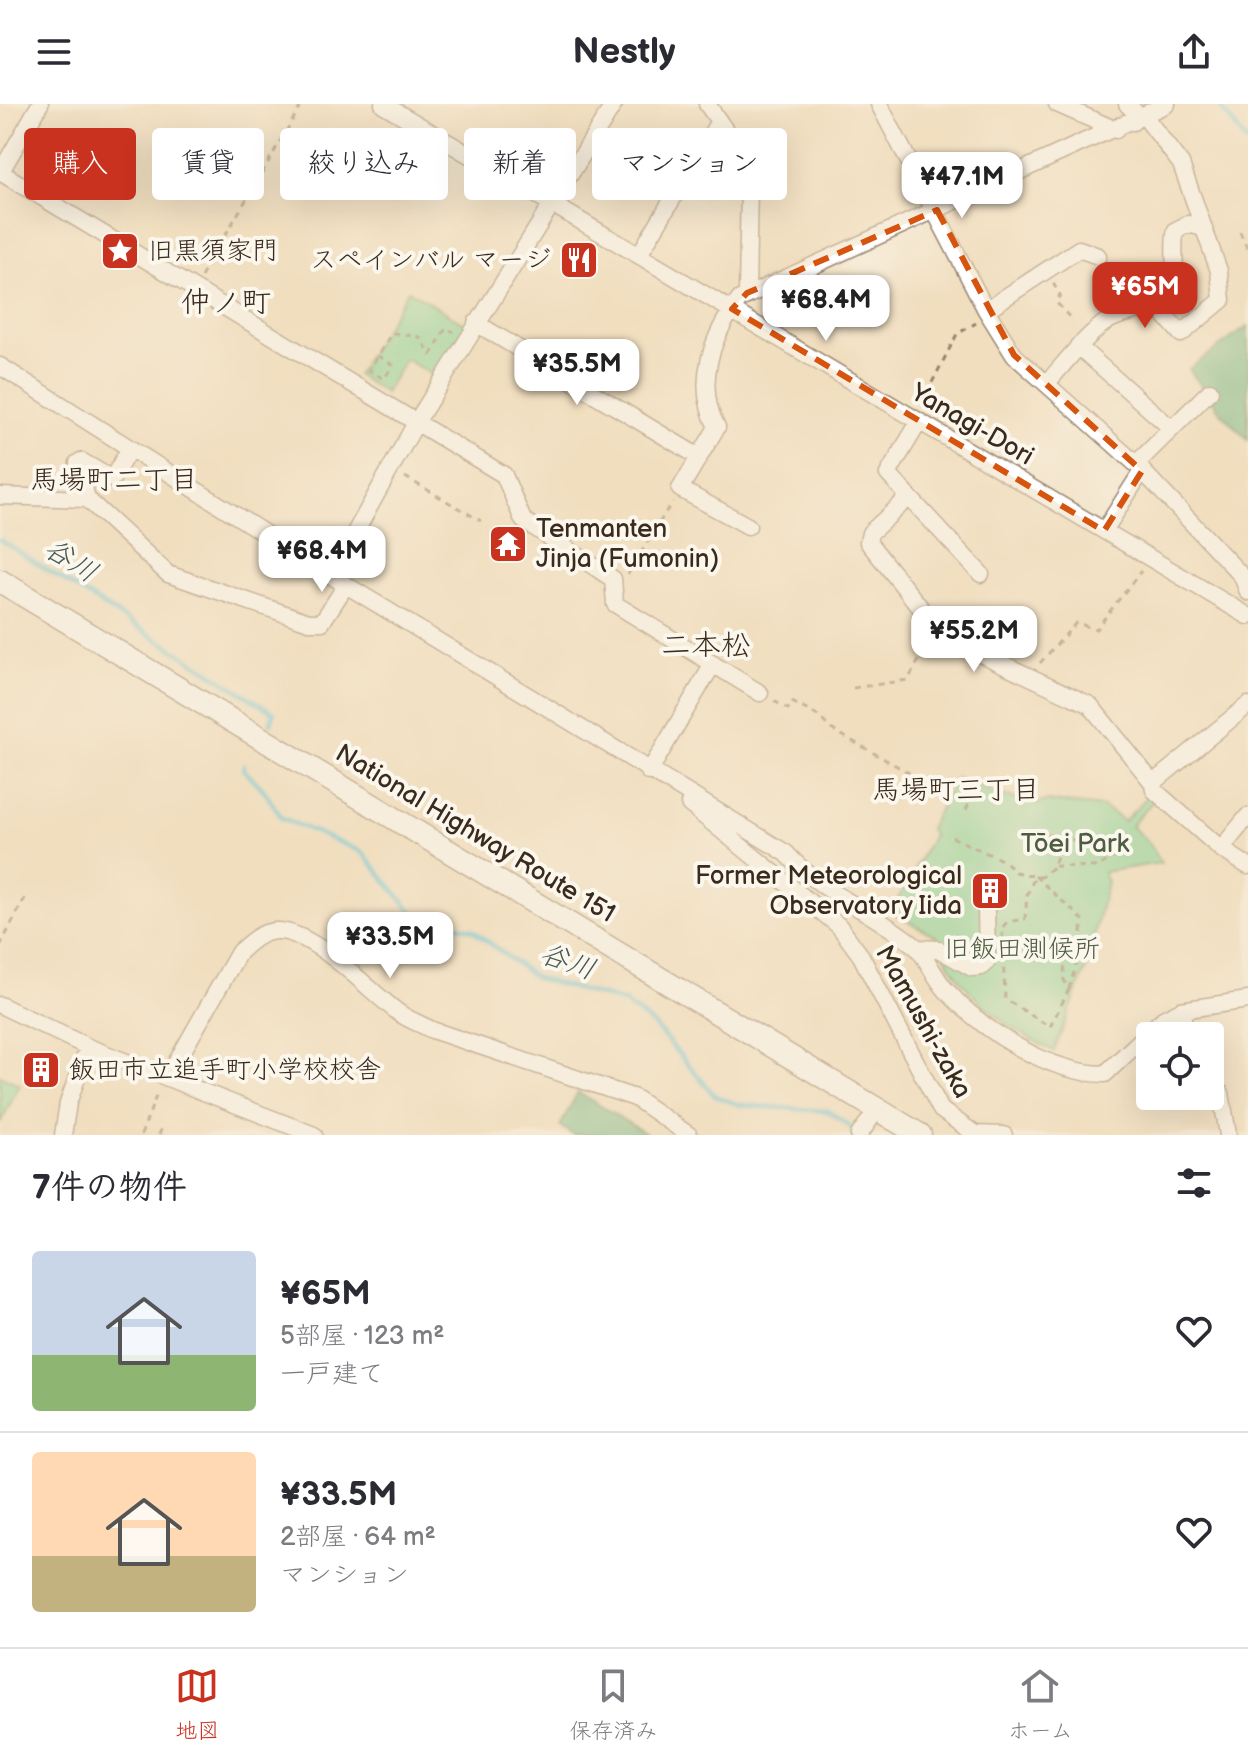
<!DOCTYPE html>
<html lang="ja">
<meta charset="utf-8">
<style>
:root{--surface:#fff;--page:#f2f2f3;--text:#2b2b33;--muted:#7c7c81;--line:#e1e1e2;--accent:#c8321e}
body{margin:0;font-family:"Balsamiq Sans","Klee One",sans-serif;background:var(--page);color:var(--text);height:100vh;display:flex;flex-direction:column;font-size:30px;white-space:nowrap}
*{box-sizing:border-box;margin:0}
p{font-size:26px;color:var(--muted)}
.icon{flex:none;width:44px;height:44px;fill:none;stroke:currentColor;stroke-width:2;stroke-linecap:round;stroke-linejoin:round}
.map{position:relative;height:1031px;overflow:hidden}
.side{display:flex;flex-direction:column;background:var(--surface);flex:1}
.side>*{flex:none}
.guide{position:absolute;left:24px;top:24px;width:800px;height:72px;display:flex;gap:16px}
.buttons{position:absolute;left:1136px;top:918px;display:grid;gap:16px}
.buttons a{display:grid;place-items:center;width:88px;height:88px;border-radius:8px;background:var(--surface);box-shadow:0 8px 32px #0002;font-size:40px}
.price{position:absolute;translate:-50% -68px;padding:0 18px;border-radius:16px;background:#fff;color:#222;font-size:26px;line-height:52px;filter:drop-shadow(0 2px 4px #0008)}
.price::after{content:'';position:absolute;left:50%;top:48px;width:24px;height:18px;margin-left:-12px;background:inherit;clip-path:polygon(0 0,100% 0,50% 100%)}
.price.on{background:var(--accent);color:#fff}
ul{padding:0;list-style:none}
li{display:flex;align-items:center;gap:24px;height:200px;padding:0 32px}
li+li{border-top:2px solid var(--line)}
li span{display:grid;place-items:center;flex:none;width:224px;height:160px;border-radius:8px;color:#555}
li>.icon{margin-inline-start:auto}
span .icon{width:96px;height:96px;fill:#fffc;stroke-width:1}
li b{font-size:34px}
h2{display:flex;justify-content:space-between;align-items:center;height:96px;padding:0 32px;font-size:34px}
.tag{padding:0 28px;border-radius:8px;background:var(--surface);box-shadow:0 8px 32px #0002;font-size:28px;line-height:72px}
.tag.on{background:var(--accent);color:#fff}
header{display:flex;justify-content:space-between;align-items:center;height:104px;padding:0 32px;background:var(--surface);font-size:36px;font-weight:700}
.tab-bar{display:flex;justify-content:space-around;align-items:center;height:112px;border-top:2px solid var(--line);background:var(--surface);font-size:22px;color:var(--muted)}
.tab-bar a{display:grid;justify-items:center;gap:4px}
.tab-bar .on{color:var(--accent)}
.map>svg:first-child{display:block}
.green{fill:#7cd59a;stroke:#5c805c;stroke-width:2}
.forest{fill:#65b682;stroke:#507050;stroke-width:2}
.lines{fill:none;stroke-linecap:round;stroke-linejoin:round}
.stream{stroke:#5cc3d9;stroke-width:5}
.minor-casing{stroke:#96846e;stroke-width:19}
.highway-casing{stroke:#96846e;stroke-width:25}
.path{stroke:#96846e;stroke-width:3;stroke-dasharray:6 6;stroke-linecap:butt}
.minor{stroke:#fff;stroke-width:16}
.highway{stroke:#fff;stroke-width:22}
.marked{fill:none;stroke:#d7540e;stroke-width:6;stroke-dasharray:16 10;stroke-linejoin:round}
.labels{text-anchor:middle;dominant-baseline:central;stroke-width:8;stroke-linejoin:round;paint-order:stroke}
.poi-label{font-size:26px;fill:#3b2a1e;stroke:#fbf7ec;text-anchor:start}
.street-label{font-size:26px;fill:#3b2a1e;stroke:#fbf7ec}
.park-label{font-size:26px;fill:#4e5d43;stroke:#fbf7ec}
.neighbourhood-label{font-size:28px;fill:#3b2a1e;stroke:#fbf7ec}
.water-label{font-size:28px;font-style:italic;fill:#455856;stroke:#fbf7ec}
.quarter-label{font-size:30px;fill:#3b2a1e;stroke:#fbf7ec}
</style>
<header><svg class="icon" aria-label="menu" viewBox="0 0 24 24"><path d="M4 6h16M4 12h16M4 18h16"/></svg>Nestly<svg class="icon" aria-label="share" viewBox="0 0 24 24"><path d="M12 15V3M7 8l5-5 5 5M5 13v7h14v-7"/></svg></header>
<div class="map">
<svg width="1248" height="1031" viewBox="0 0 1248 1031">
<rect width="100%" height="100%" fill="#fbf7ec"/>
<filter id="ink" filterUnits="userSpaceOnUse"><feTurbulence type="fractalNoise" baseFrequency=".0125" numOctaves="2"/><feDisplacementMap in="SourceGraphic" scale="16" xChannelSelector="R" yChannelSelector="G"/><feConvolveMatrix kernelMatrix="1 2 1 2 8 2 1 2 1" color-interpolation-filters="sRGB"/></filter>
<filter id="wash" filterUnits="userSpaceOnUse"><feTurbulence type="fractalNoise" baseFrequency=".006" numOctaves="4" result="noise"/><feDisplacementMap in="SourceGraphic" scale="32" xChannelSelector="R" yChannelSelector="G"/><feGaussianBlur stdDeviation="1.8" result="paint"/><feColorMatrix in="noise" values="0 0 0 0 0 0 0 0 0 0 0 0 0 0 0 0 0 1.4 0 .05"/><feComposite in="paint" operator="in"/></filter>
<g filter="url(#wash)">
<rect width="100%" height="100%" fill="#f1debf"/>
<path class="green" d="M408,186L467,221L436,273L405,255L385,289L357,271Z
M956,673L995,689L1036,700L1046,697L1103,703L1124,717L1154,686L1158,691L1131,722L1149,739L1161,759L1103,768L1107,778L1086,865L1054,947C1003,923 956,886 936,832L891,808L933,731L929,725Z
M0,971L20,981L0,1019Z"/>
<path class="forest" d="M1248,222V336L1222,310L1189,265Z
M578,988L648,1031H573L560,1022Z"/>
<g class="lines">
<path class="stream" d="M1218,0L1248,39
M0,436L274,609L271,619
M244,661L243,665L263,685L282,714L362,748L411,807L427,815L471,825L536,874L624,898L654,921L715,992L740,1001L828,1007L851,1023L854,1031"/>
</g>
</g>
<g filter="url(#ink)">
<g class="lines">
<g class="minor-casing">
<path id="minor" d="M383,0L1248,512
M707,0L736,42L749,79L747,189
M879,0L986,206L1014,251L1136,360L1242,472L1248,488
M1057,0L1116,26
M1127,0L1137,10L1133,18
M1145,13L1181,60L1219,167L1222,196L1181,230L1156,201
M0,68L504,371L523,416L613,475L615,500L760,589
M0,69L40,0
M639,151L719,17
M986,206L1079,145L1098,152
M476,219L699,353
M1078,242L1172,325
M0,262L346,481L786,749C823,790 874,808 915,842C925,850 935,874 946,886C983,927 1048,969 1105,970L1163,915L1181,906L1248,896
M1047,279C1065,259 1081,237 1103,220C1125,203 1156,212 1170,182C1179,164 1171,144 1176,126L1188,120L1203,124
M919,318L888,370L909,393L870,429L868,438L943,532L1090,601L1153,679L1154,686L1221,745L1248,762
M1136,360L1210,287
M0,392L87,395L168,470L309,518H322L346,481
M909,393L981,470
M87,395L78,359L81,357L112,375L129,346
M748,422L680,385L717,323C694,281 712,230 740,195L1167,0
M1104,427L1142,367
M331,472L417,317L614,0
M649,668L713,560
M1153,679L1248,601
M689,700L839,822L861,852L941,1006L975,1030L1004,1031
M1221,745L1248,712
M918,844L938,845L972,864L982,863L987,857L986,806
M0,901L88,943L314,1031
M1181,906L1187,932
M168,973L239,848C250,838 260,828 276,827C314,826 369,887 399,909C409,916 421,920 432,926L635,994L689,1031
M1210,978L1221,989L1228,1031
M63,1031L68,999L88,943
M859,1031L876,1007"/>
</g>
<g class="highway-casing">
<path id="highway" d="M0,477L920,1031"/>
</g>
<path class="path" d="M1240,128L1248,146
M201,173L302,0
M1053,179L1060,191L1056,198L1070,214
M378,252L393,261L384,275L369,266L392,229L420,233L431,251L446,224L454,228
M921,300L957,230L976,219
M405,373L481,417
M628,470L672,398
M1040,559L1076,519L1096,525L1141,467
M853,584L908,576L928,540
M774,597L788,605L792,598L818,612L831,625L968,702L964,709
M952,733L1004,757L1015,768L1041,773L1054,762L1057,752L1044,730L1093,740L1118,751
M1054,762L1097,763L1118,751
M1035,772L1083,816L1080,847L1066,855L1063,874L1069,885L1050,923L1005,895L1002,824L1007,818L1025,815L1027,791Z
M0,842L27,790
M1069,885L1080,847
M141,1031L158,987
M159,1031L163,1020"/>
<use href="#minor" class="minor"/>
<use href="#highway" class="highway"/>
</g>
</g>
<path d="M0 0H1248V1031H0ZM937,106L1014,251L1142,367L1104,427L732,205L747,189Z" fill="#f1debf" fill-opacity=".55" fill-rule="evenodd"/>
<path class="marked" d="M937,106L1014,251L1142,367L1104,427L732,205L747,189Z"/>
<defs>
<g id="sight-square" transform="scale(2)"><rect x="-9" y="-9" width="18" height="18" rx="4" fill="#c8321e" stroke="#fbf7ec"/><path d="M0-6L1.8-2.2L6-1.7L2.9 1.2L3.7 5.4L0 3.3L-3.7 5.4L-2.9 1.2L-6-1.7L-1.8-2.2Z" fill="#fff"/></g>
<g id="restaurant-square" transform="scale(2)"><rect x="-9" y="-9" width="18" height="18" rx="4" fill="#c8321e" stroke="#fbf7ec"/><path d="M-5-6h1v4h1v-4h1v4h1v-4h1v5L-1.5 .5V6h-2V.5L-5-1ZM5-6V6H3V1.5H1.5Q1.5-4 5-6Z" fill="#fff"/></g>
<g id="temple-square" transform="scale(2)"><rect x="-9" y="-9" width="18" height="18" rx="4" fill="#c8321e" stroke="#fbf7ec"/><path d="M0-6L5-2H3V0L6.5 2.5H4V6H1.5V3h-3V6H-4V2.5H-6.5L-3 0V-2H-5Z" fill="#fff"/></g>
<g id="building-square" transform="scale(2)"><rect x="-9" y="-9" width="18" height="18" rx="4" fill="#c8321e" stroke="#fbf7ec"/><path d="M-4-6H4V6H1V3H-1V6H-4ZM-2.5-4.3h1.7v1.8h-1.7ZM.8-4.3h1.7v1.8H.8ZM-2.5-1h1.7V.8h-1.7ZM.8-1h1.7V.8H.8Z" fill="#fff"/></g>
</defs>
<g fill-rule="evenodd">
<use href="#sight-square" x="120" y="147"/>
<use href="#restaurant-square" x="579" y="156"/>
<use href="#temple-square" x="508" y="440"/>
<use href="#building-square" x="990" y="787"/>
<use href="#building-square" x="41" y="966"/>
</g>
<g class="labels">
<g class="poi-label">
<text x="148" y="147">旧黒須家門</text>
<text x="551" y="156" text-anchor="end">スペインバル マージ</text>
<text x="536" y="425">Tenmanten<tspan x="536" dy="30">Jinja (Fumonin)</tspan></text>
<text x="962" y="772" text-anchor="end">Former Meteorological<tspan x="962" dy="30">Observatory Iida</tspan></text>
<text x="69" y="966">飯田市立追手町小学校校舎</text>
</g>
<g class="street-label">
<text transform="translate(972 321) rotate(30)">Yanagi-Dori</text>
<text transform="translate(475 730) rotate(31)">National Highway Route 151</text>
<text transform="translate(923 918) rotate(61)">Mamushi-zaka</text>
</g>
<g class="park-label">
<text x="1075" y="740">Tōei Park</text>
<text x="1022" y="845">旧飯田測候所</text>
</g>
<g class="neighbourhood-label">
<text x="114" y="376">馬場町二丁目</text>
<text x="956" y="686">馬場町三丁目</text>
</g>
<g class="water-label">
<text transform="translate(71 457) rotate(32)">谷川</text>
<text transform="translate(568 858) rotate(20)">谷川</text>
</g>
<g class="quarter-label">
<text x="226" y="199">仲ノ町</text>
<text x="706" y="542">二本松</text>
</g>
</g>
</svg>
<div class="buttons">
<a><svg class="icon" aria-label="locate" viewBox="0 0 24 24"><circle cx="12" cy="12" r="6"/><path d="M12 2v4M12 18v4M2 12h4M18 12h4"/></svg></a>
</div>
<b class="price" style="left:962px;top:116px">¥47.1M</b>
<b class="price on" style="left:1145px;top:226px">¥65M</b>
<b class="price" style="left:826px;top:239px">¥68.4M</b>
<b class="price" style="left:577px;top:303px">¥35.5M</b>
<b class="price" style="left:322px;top:490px">¥68.4M</b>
<b class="price" style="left:974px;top:570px">¥55.2M</b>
<b class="price" style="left:390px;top:876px">¥33.5M</b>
<div class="guide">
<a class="tag on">購入</a>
<a class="tag">賃貸</a>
<a class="tag">絞り込み</a>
<a class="tag">新着</a>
<a class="tag">マンション</a>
</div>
</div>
<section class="side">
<h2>7件の物件<svg class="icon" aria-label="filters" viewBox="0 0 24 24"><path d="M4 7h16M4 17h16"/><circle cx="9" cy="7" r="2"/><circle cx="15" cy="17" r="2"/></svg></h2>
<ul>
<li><span style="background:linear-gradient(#c9d6e8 65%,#8fb573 0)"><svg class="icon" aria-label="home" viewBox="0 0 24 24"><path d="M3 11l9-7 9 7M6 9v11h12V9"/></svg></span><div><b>¥65M</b><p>5部屋 · 123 m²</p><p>一戸建て</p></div><svg class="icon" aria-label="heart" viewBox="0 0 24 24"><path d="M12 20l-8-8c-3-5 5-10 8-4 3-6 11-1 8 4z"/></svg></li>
<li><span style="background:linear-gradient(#ffd9b3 65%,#c2b280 0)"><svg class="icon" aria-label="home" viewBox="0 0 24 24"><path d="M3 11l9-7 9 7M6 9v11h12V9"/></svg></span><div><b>¥33.5M</b><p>2部屋 · 64 m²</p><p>マンション</p></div><svg class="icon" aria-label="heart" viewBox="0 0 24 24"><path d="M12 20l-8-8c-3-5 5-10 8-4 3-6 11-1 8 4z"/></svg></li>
</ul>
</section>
<nav class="tab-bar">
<a class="on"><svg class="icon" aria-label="map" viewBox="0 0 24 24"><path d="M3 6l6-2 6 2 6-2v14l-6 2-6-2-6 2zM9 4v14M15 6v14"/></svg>地図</a>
<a><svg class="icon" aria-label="saved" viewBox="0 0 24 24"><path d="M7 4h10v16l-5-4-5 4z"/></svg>保存済み</a>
<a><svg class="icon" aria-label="home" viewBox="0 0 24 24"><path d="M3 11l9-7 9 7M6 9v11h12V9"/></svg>ホーム</a>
</nav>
